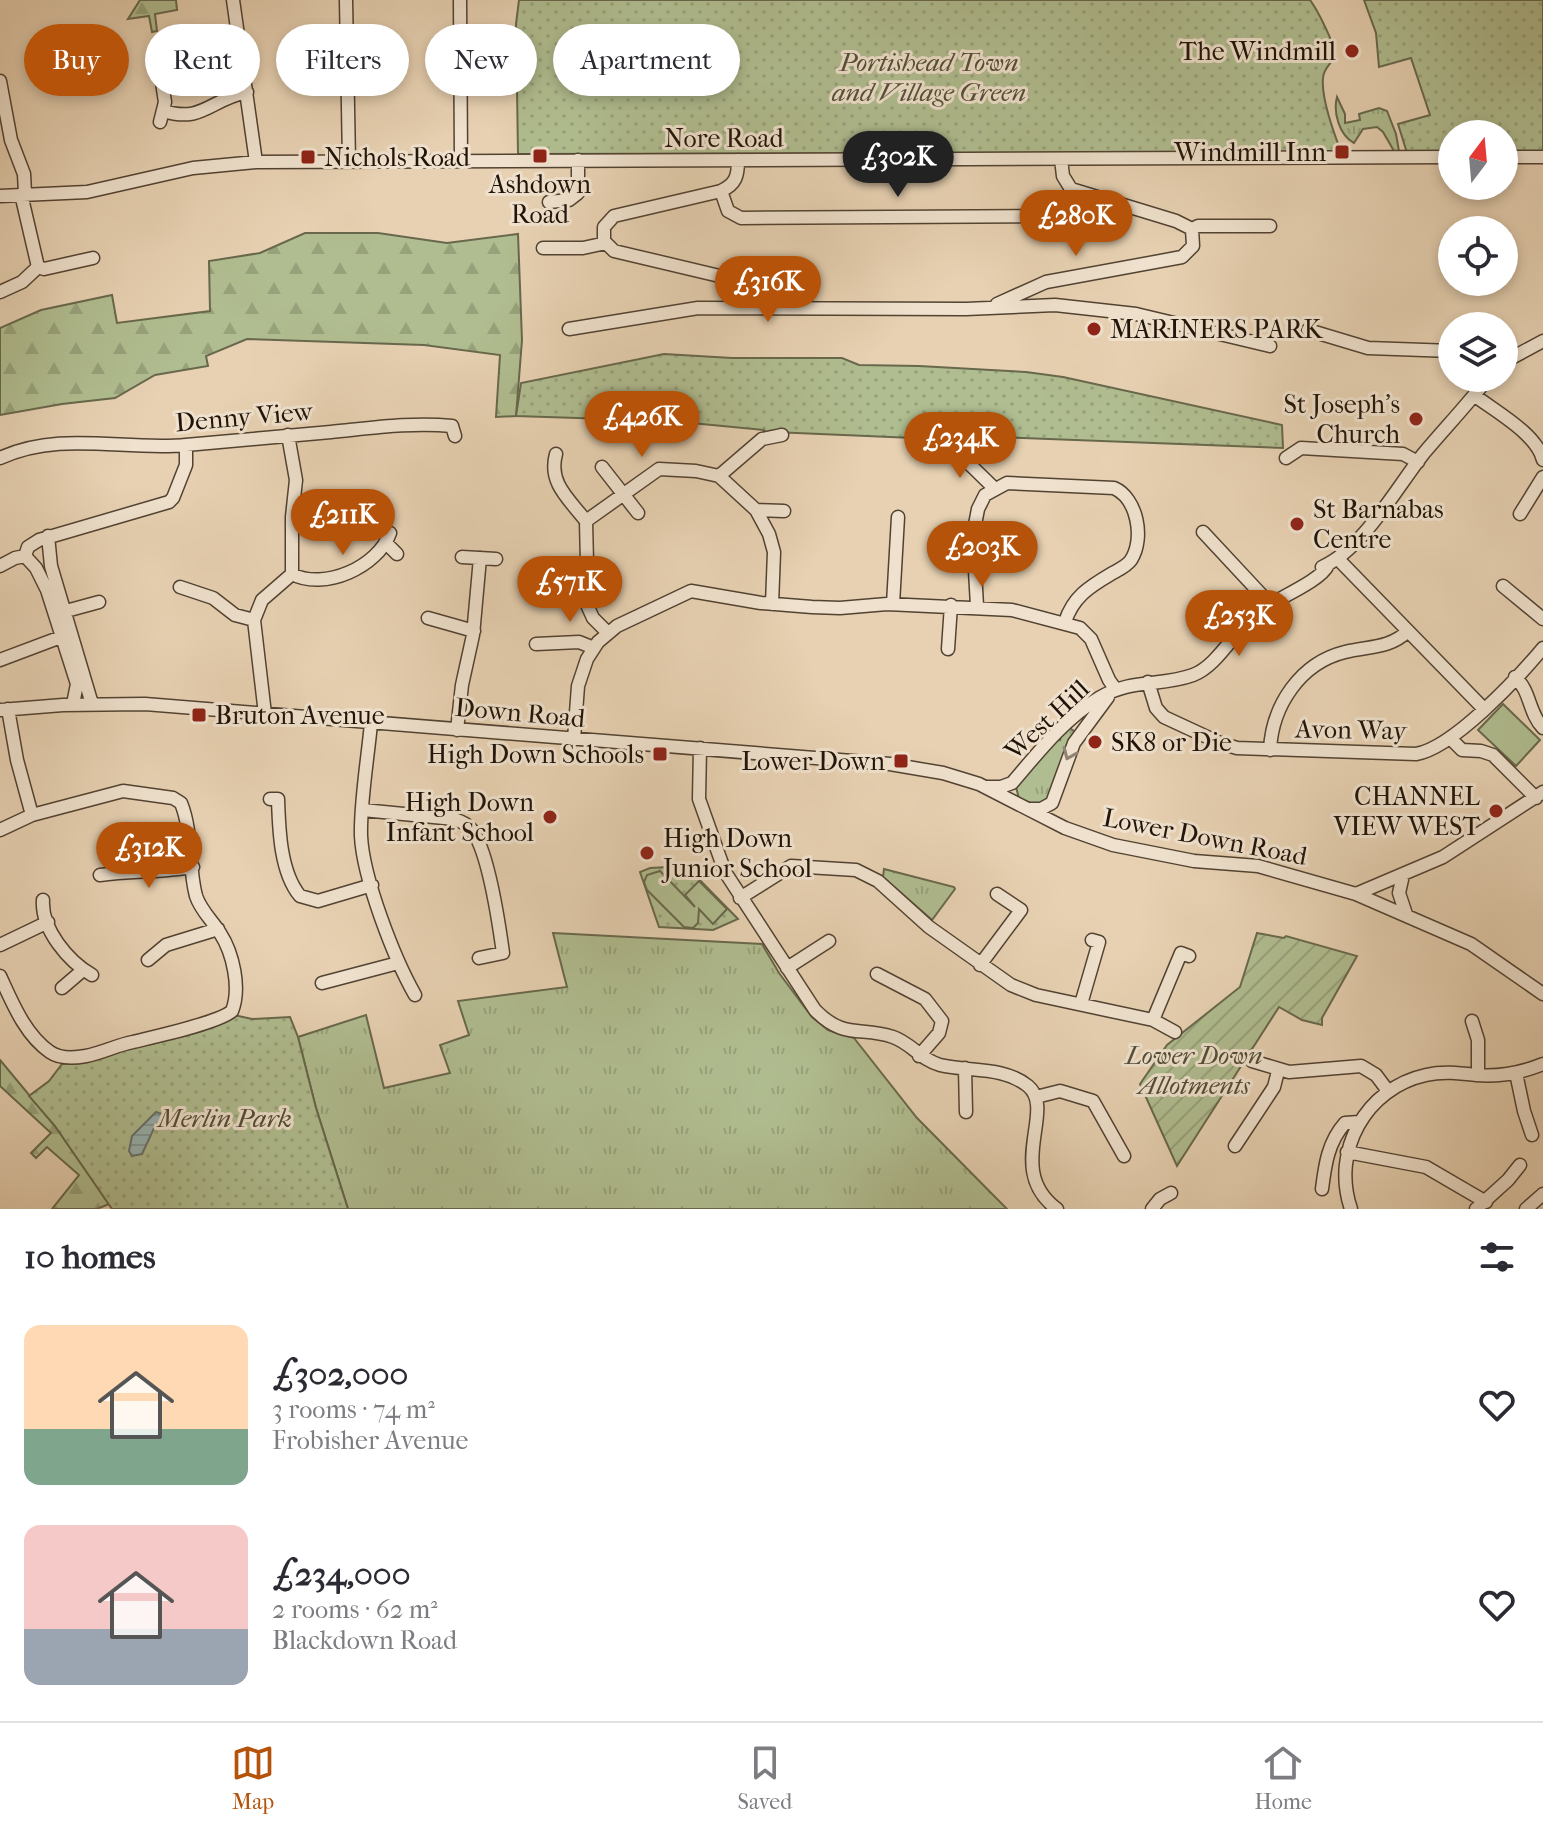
<!DOCTYPE html>
<meta charset="utf-8">
<style>
:root{--surface:#fff;--page:#f7f7f7;--text:#2b2b33;--muted:#7c7c81;--line:#e1e1e2;--accent:#b45309}
body{margin:0;font-family:"IM FELL French Canon",serif;background:var(--page);color:var(--text);height:100vh;display:flex;flex-direction:column;font-size:30px;white-space:nowrap}
*{box-sizing:border-box;margin:0}
p{font-size:26px;color:var(--muted)}
.icon{flex:none;width:44px;height:44px;fill:none;stroke:currentColor;stroke-width:2;stroke-linecap:round;stroke-linejoin:round}
.map{position:relative;height:1209px;overflow:hidden}
.sheet{display:flex;flex-direction:column;background:var(--surface);flex:1}
.sheet>*{flex:none}
.guide{position:absolute;left:24px;top:24px;width:800px;height:72px;display:flex;gap:16px}
.needle{width:52px;rotate:16deg}
.controls{position:absolute;left:1438px;top:120px;display:grid;gap:16px}
.controls a{display:grid;place-items:center;width:80px;height:80px;border-radius:50%;background:var(--surface);box-shadow:0 4px 12px #0003;font-size:40px}
.price{position:absolute;translate:-50% -68px;padding:0 18px;border-radius:28px;background:var(--accent);color:#fff;font-size:26px;line-height:52px;filter:drop-shadow(0 2px 4px #0008)}
.price::after{content:'';position:absolute;left:50%;top:48px;width:24px;height:18px;margin-left:-12px;background:inherit;clip-path:polygon(0 0,100% 0,50% 100%)}
.price.active{background:#222;color:#fff}
ul{padding:0;list-style:none}
li{display:flex;align-items:center;gap:24px;height:200px;padding:0 24px}
li span{display:grid;place-items:center;flex:none;width:224px;height:160px;border-radius:16px;color:#555}
li>.icon{margin-inline-start:auto}
span .icon{width:96px;height:96px;fill:#fffc;stroke-width:1}
li b{font-size:34px}
h2{display:flex;justify-content:space-between;align-items:center;height:96px;padding:0 24px;font-size:34px}
.chip{padding:0 28px;border-radius:36px;background:var(--surface);box-shadow:0 4px 12px #0003;font-size:28px;line-height:72px}
.chip.active{background:var(--accent);color:#fff}
.menu{display:flex;justify-content:space-around;align-items:center;height:112px;border-top:2px solid var(--line);background:var(--surface);font-size:22px;color:var(--muted)}
.menu a{display:grid;justify-items:center;gap:4px}
.menu .active{color:var(--accent)}
.map>svg:first-child{display:block}
.grass{fill:url(#grass-tufts);stroke:#68684c;stroke-width:2}
.forest{fill:url(#forest-firs);stroke:#68684c;stroke-width:2}
.park{fill:url(#park-dots);stroke:#68684c;stroke-width:2}
.garden{fill:url(#garden-furrows);stroke:#68684c;stroke-width:2}
.pitch{fill:#b0bd90;stroke:#68684c;stroke-width:2}
.water{fill:url(#water-rules);stroke:#68746f;stroke-width:2}
.lines{fill:none;stroke-linecap:round;stroke-linejoin:round}
.minor-casing{stroke:#524232;stroke-width:15}
.minor{stroke:#efe1cd;stroke-width:12}
.oneway{stroke:#928474}
.poi-dot{fill:#8f2418;stroke:#efe1cd;stroke-width:3}
.labels{text-anchor:middle;dominant-baseline:central;stroke-width:6;stroke-linejoin:round;paint-order:stroke}
.poi-label{font-size:26px;fill:#201308;stroke:#efe1cd;text-anchor:end}
.park-label{font-size:26px;font-style:italic;fill:#524e38;stroke:#efe1cd}
.street-label{font-size:26px;fill:#201308;stroke:#efe1cd}
</style>
<div class="map">
<svg width="1543" height="1209" viewBox="0 0 1543 1209">
<defs>
<pattern id="grass-tufts" width="24" height="20" patternUnits="userSpaceOnUse" patternTransform="scale(2)"><rect width="24" height="20" fill="#b0bd90"/><path d="M3 7l-1-3M5 7V3M7 7l1-3M15 17l-1-3M17 17v-4M19 17l1-3" fill="none" stroke="#97a27b"/></pattern>
<pattern id="forest-firs" width="22" height="20" patternUnits="userSpaceOnUse" patternTransform="scale(2)"><rect width="22" height="20" fill="#b0bd90"/><path d="M5 1l3.5 6h-7zM16 11l3.5 6h-7z" fill="#97a27b"/></pattern>
<pattern id="park-dots" width="8" height="8" patternUnits="userSpaceOnUse" patternTransform="scale(2)"><rect width="8" height="8" fill="#b0bd90"/><path d="M2 2h.1M6 6h.1" fill="none" stroke="#97a27b" stroke-width="1.8" stroke-linecap="round"/></pattern>
<pattern id="garden-furrows" width="10" height="10" patternUnits="userSpaceOnUse" patternTransform="scale(2)"><rect width="10" height="10" fill="#b0bd90"/><path d="M-1 1l2-2M0 10L10 0M9 11l2-2" fill="none" stroke="#97a27b"/></pattern>
<pattern id="water-rules" width="6" height="5" patternUnits="userSpaceOnUse" patternTransform="scale(2)"><rect width="6" height="5" fill="#98b5b3"/><path d="M0 2.5h6" fill="none" stroke="#839b98"/></pattern>
</defs>
<rect width="100%" height="100%" fill="#e7d1b2"/>
<filter id="stains"><feTurbulence type="fractalNoise" baseFrequency=".0025" numOctaves="4"/><feColorMatrix values="0 0 0 0 .2 0 0 0 0 .09 0 0 0 0 .02 0 0 0 .5 -.17"/></filter>
<radialGradient id="worn" r=".72"><stop offset=".6" stop-color="#630" stop-opacity="0"/><stop offset="1" stop-color="#630" stop-opacity=".3"/></radialGradient>
<path class="grass" d="M1337,97L1345,114V123L1360,120L1359,114L1379,108L1387,111L1396,134L1399,151H1394L1383,132L1377,127L1363,129L1354,143C1339,135 1333,112 1337,97Z
M1070,728L1075,732L1057,772L1048,801L1032,805L1019,799L1016,787L1056,738L1060,740L1061,735Z
M884,869L954,887L955,889L932,920L883,877Z
M553,933L762,944L779,973L812,1017L828,1030L854,1038L917,1118L1007,1209H348L316,1108L298,1037L366,1015L384,1088L450,1073L440,1045L469,1035L458,1001L567,987Z"/>
<path class="forest" d="M140,0H176L177,10L155,14L157,31L152,32L149,16L128,19Z
M305,233H378L447,243L518,234L522,340L516,416L496,417L500,355L424,345L247,339L206,356L208,366L155,375L115,398L62,404L0,415V328L41,310L112,295L117,323L210,311L209,261L260,253Z
M0,1060L55,1126L109,1204L97,1209H52L79,1175L47,1147L36,1158L31,1153L51,1133L0,1086Z"/>
<path class="park" d="M519,0H1310C1316,8 1338,48 1334,57C1331,65 1324,67 1323,78C1321,98 1334,133 1341,152L518,154L516,24Z
M1364,0H1543V152L1504,153V134H1452V153H1407L1398,124L1430,115L1411,58L1379,67L1376,33Z
M664,354L732,358H842L859,365L919,366L1026,372L1063,377L1282,425L1283,448L947,435L944,439H937L773,432L765,434L764,430L681,422L610,423L608,419L516,416L521,383Z
M686,866L738,919L713,930L659,927L640,872L650,868Z
M234,1015L252,1019L290,1017L298,1037L316,1108L348,1209H112L55,1126L29,1096L49,1081L62,1064C87,1063 105,1055 129,1049C153,1043 218,1032 234,1015Z"/>
<path class="garden" d="M1257,933L1284,938L1286,936L1357,956L1322,1018V1025L1302,1020L1279,1007L1177,1166L1140,1084L1167,1045L1240,987Z"/>
<path class="pitch" d="M1503,704L1540,740L1516,766L1478,730Z
M660,871L695,907L685,895L699,881L727,909L713,924L699,909L698,923L693,928L684,927L647,890L644,882L647,875Z"/>
<path class="water" d="M156,1112L162,1114L163,1118L155,1126L142,1154L132,1156L129,1151L132,1136Z"/>
<g class="lines">
<g class="minor-casing">
<path id="minor" d="M233,0L256,162
M346,0L349,161
M460,0L461,160
M0,81L11,140L24,174L25,193
M163,111C203,123 209,100 247,92
M160,122L165,102L161,76L171,72
M1504,157H1543
M1061,159L1063,176L1071,189L1176,221L1192,229L1198,226H1270
M738,160C738,176 736,184 721,191L614,216L604,227V241L614,251L749,283L793,305
M721,191L728,211L741,218L1050,216L1065,212L1075,191
M21,194L38,267
M0,196L87,192L193,168L256,162L1452,157
M549,202L569,200L578,193V160
M543,248H583L606,243
M0,292L22,282L38,267L44,269L93,258
M997,304L1046,282L1182,257L1193,246L1192,229
M569,329L698,308L966,309L1055,305L1136,314L1270,346
M1308,330L1368,348L1452,351
M1504,362L1543,341
M1474,395C1496,412 1537,434 1543,460
M922,451V441L941,443L953,448L995,489
M556,454C548,483 569,499 586,521
M0,458C60,430 124,451 186,445C234,441 283,436 331,432C372,428 412,422 452,426L455,436
M1286,458L1301,448L1403,454L1418,462
M602,467L638,513
M719,476L762,439L782,435
M756,510L784,511
M1520,514L1543,477
M1203,532L1270,604
M48,536L51,566L92,704
M386,543L397,554
M25,556L28,547L39,540L169,502L173,498L186,465V445
M25,556L36,568L47,590L77,684L73,704
M462,557L496,559
M1338,559L1483,708
M0,566L15,558L25,556
M1322,567C1363,549 1397,487 1424,453C1445,428 1468,404 1488,378
M532,568L587,566
M292,574C324,591 378,567 390,533
M1503,586L1543,619
M180,587L213,598L235,615L254,620
M893,604L898,517
M977,606L973,535L978,509L985,495L1007,483L1114,488C1137,498 1145,538 1131,560C1127,566 1118,570 1111,574C1089,587 1073,597 1065,622
M66,611L99,602
M428,618L474,631
M607,632L593,618L588,607L586,521L659,469L696,471L719,476L756,510L769,534L774,552L772,604
M536,644L579,642L594,648
M948,649L951,605
M0,660L61,637
M1515,677C1531,691 1528,712 1543,728
M1148,682L1156,708L1164,717L1220,743L1237,748L1416,754C1453,748 1518,678 1543,648
M0,710L63,705L145,704L890,764L943,773L979,784L1065,828L1113,845L1194,861L1258,866L1356,894L1471,944L1543,994
M265,714L254,620L262,600L292,574V517L296,480L288,435
M371,723C368,757 360,803 361,836C363,878 394,958 415,995
M457,730L462,685L473,635L480,558
M1450,738L1462,750L1481,751L1493,755L1536,798
M574,739L578,686L587,659L598,642L617,626L691,591L761,603L812,607L840,608L887,604L1012,610L1080,628L1091,639L1109,680L1116,690
M700,748L699,799L725,872L815,1010C844,1040 861,1026 893,1037C911,1043 921,1060 940,1065C969,1072 1003,1066 1028,1086C1057,1110 1004,1170 1057,1209
M1270,750C1272,706 1300,663 1345,652C1369,646 1389,649 1408,631
M987,787H1001L1012,783C1037,754 1065,718 1099,698C1132,678 1160,687 1193,675C1218,666 1236,628 1258,612C1275,599 1320,582 1328,565
M270,799H278C279,829 280,872 300,896L318,901L372,885
M1030,809H1041L1052,803L1074,743L1108,697
M363,810L454,819C463,822 469,825 474,833C489,857 499,924 503,953L479,958
M0,830L32,815
M100,875C132,871 162,872 193,867
M1403,875L1399,893L1406,914
M1356,894L1443,857L1543,792
M740,898L791,866L856,870L878,881L929,927L1011,985L1036,995L1153,1020L1181,953L1189,956
M43,900C41,929 68,961 92,975
M0,945L48,922
M148,960L166,945L218,929
M980,965L1021,910L997,894
M787,968L829,941
M877,974L925,999L942,1021L939,1033L919,1056
M0,976C12,1002 25,1035 50,1052C60,1059 75,1058 86,1056C102,1053 117,1045 133,1042C153,1037 218,1023 232,1011C241,988 233,953 220,933C212,920 201,911 196,896C188,866 193,833 181,803L173,798L123,791L32,815L17,760L8,709
M322,983L398,963
M62,988L83,970
M1081,1004L1099,942L1092,940
M1153,1020L1175,1032
M1472,1021L1478,1040V1075
M1252,1061L1289,1072L1361,1066L1376,1075L1388,1091
M965,1068L966,1112
M1516,1073L1524,1111L1532,1135
M1036,1097L1060,1091L1093,1101L1124,1156
M1235,1146L1274,1087L1278,1071
M1347,1152L1426,1167L1486,1202
M1322,1189C1325,1165 1328,1142 1345,1123L1359,1122
M1152,1209L1160,1199L1171,1193
M1351,1209C1331,1151 1366,1088 1426,1075C1443,1071 1459,1073 1476,1075C1500,1077 1521,1073 1543,1064
M1476,1209L1508,1180L1520,1165
M1526,1209L1543,1194"/>
</g>
<use href="#minor" class="minor"/>
</g>
<defs><path id="oneway-chevron" d="M-2-3.5L2.5 0L-2 3.5" fill="none" stroke-width="1.6" stroke-linecap="round" stroke-linejoin="round" transform="scale(2)"/></defs>
<use class="oneway" href="#oneway-chevron" transform="translate(1069 754) rotate(113)"/>
<g class="poi-dot">
<circle cx="1352" cy="51" r="8"/>
<rect x="1334" y="144" width="16" height="16" rx="4"/>
<rect x="532" y="148" width="16" height="16" rx="4"/>
<rect x="300" y="149" width="16" height="16" rx="4"/>
<circle cx="1094" cy="329" r="8"/>
<circle cx="1416" cy="419" r="8"/>
<circle cx="1297" cy="524" r="8"/>
<rect x="191" y="707" width="16" height="16" rx="4"/>
<circle cx="1095" cy="742" r="8"/>
<rect x="652" y="746" width="16" height="16" rx="4"/>
<rect x="893" y="753" width="16" height="16" rx="4"/>
<circle cx="1496" cy="811" r="8"/>
<circle cx="550" cy="817" r="8"/>
<circle cx="647" cy="853" r="8"/>
</g>
<g class="labels">
<g class="poi-label">
<text x="1336" y="51">The Windmill</text>
<text x="1326" y="152">Windmill Inn</text>
<text x="324" y="157" text-anchor="start">Nichols Road</text>
<text x="540" y="184" text-anchor="middle">Ashdown<tspan x="540" dy="30">Road</tspan></text>
<text x="1110" y="329" text-anchor="start">MARINERS PARK</text>
<text x="1400" y="404">St Joseph's<tspan x="1400" dy="30">Church</tspan></text>
<text x="1313" y="509" text-anchor="start">St Barnabas<tspan x="1313" dy="30">Centre</tspan></text>
<text x="215" y="715" text-anchor="start">Bruton Avenue</text>
<text x="1111" y="742" text-anchor="start">SK8 or Die</text>
<text x="644" y="754">High Down Schools</text>
<text x="885" y="761">Lower Down</text>
<text x="1480" y="796">CHANNEL<tspan x="1480" dy="30">VIEW WEST</tspan></text>
<text x="534" y="802">High Down<tspan x="534" dy="30">Infant School</tspan></text>
<text x="663" y="838" text-anchor="start">High Down<tspan x="663" dy="30">Junior School</tspan></text>
</g>
<g class="park-label">
<text x="929" y="62">Portishead Town<tspan x="929" dy="30">and Village Green</tspan></text>
<text x="1194" y="1055">Lower Down<tspan x="1194" dy="30">Allotments</tspan></text>
<text x="225" y="1118">Merlin Park</text>
</g>
<g class="street-label">
<text x="724" y="138">Nore Road</text>
<text transform="translate(244 417) rotate(-5)">Denny View</text>
<text transform="translate(520 713) rotate(5)">Down Road</text>
<text transform="translate(1047 720) rotate(-43)">West Hill</text>
<text transform="translate(1351 730) rotate(1)">Avon Way</text>
<text transform="translate(1205 837) rotate(11)">Lower Down Road</text>
</g>
</g>
<rect width="100%" height="100%" filter="url(#stains)"/>
<rect width="100%" height="100%" fill="url(#worn)"/>
</svg>
<div class="controls">
<a><svg class="needle" viewBox="-14 -14 28 28"><path d="M0-13l5 13h-10z" fill="#e53935"/><path d="M0 13l5-13h-10z" fill="#7c7c81"/></svg></a>
<a><svg class="icon" aria-label="locate" viewBox="0 0 24 24"><circle cx="12" cy="12" r="6"/><path d="M12 2v4M12 18v4M2 12h4M18 12h4"/></svg></a>
<a><svg class="icon" aria-label="layers" viewBox="0 0 24 24"><path d="M12 4l9 5-9 5-9-5zM3 14l9 5 9-5"/></svg></a>
</div>
<b class="price active" style="left:898px;top:199px">£302K</b>
<b class="price" style="left:1076px;top:258px">£280K</b>
<b class="price" style="left:768px;top:324px">£316K</b>
<b class="price" style="left:642px;top:459px">£426K</b>
<b class="price" style="left:960px;top:480px">£234K</b>
<b class="price" style="left:343px;top:557px">£211K</b>
<b class="price" style="left:982px;top:589px">£203K</b>
<b class="price" style="left:570px;top:624px">£571K</b>
<b class="price" style="left:1239px;top:658px">£253K</b>
<b class="price" style="left:149px;top:890px">£312K</b>
<div class="guide">
<a class="chip active">Buy</a>
<a class="chip">Rent</a>
<a class="chip">Filters</a>
<a class="chip">New</a>
<a class="chip">Apartment</a>
</div>
</div>
<section class="sheet">
<h2>10 homes<svg class="icon" aria-label="filters" viewBox="0 0 24 24"><path d="M4 7h16M4 17h16"/><circle cx="9" cy="7" r="2"/><circle cx="15" cy="17" r="2"/></svg></h2>
<ul>
<li><span style="background:linear-gradient(#ffd9b3 65%,#7fa58c 0)"><svg class="icon" aria-label="home" viewBox="0 0 24 24"><path d="M3 11l9-7 9 7M6 9v11h12V9"/></svg></span><div><b>£302,000</b><p>3 rooms · 74 m²</p><p>Frobisher Avenue</p></div><svg class="icon" aria-label="heart" viewBox="0 0 24 24"><path d="M12 20l-8-8c-3-5 5-10 8-4 3-6 11-1 8 4z"/></svg></li>
<li><span style="background:linear-gradient(#f6c9c9 65%,#9aa5b1 0)"><svg class="icon" aria-label="home" viewBox="0 0 24 24"><path d="M3 11l9-7 9 7M6 9v11h12V9"/></svg></span><div><b>£234,000</b><p>2 rooms · 62 m²</p><p>Blackdown Road</p></div><svg class="icon" aria-label="heart" viewBox="0 0 24 24"><path d="M12 20l-8-8c-3-5 5-10 8-4 3-6 11-1 8 4z"/></svg></li>
</ul>
</section>
<nav class="menu">
<a class="active"><svg class="icon" aria-label="map" viewBox="0 0 24 24"><path d="M3 6l6-2 6 2 6-2v14l-6 2-6-2-6 2zM9 4v14M15 6v14"/></svg>Map</a>
<a><svg class="icon" aria-label="saved" viewBox="0 0 24 24"><path d="M7 4h10v16l-5-4-5 4z"/></svg>Saved</a>
<a><svg class="icon" aria-label="home" viewBox="0 0 24 24"><path d="M3 11l9-7 9 7M6 9v11h12V9"/></svg>Home</a>
</nav>
